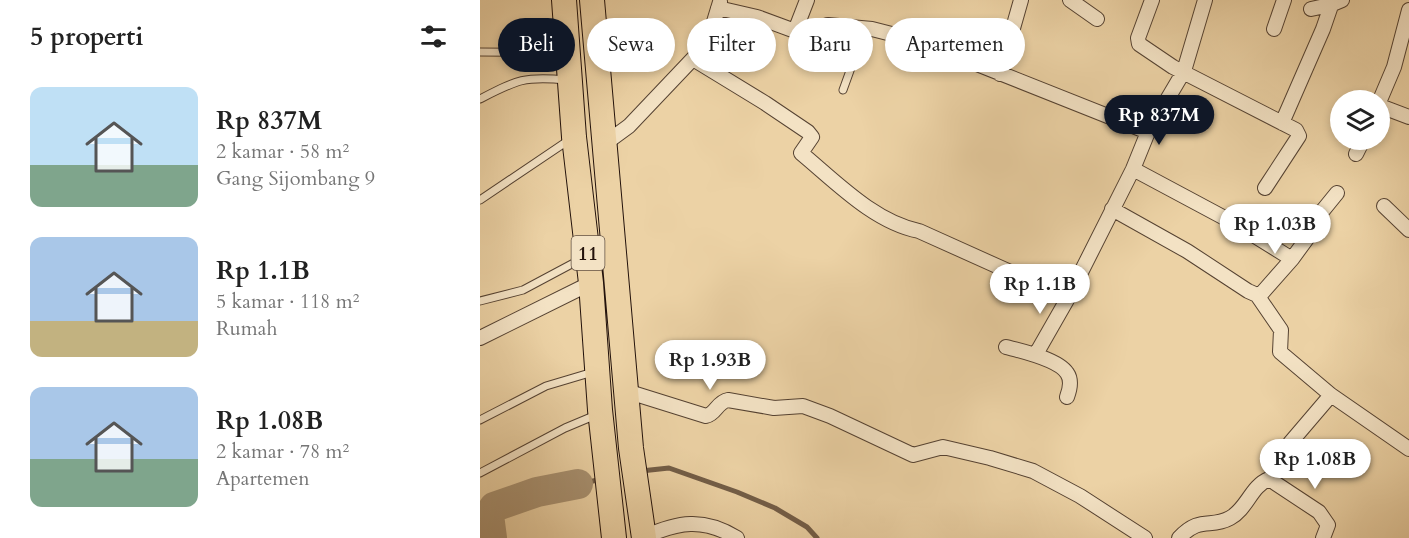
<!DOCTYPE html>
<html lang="id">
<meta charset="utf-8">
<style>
:root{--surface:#fff;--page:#f6f6f6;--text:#222;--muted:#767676;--accent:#111827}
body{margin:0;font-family:Cardo,serif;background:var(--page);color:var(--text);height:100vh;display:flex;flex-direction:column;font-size:22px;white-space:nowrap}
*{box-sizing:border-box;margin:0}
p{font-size:20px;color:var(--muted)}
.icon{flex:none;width:33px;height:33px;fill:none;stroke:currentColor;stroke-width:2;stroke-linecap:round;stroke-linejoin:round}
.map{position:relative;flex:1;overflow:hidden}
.details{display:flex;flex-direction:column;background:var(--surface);width:480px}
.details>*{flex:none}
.banner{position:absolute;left:18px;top:18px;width:570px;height:54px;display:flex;gap:12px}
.controls{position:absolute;left:850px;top:90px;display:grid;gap:12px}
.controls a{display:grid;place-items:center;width:60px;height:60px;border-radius:50%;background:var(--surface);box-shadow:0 3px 9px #0003;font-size:30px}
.price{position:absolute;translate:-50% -51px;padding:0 14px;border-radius:21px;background:#fff;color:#222;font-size:20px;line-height:39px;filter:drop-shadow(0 2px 3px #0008)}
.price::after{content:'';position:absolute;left:50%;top:36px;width:18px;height:14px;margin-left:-9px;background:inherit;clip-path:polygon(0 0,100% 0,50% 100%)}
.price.on{background:var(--accent);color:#fff}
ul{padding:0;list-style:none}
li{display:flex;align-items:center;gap:18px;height:150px;padding:0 30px}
li span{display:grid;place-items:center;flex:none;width:168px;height:120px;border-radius:12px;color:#555}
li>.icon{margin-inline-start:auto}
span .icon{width:72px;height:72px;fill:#fffc;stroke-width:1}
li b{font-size:26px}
h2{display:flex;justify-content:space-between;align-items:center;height:72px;padding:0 30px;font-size:26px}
.chip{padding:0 21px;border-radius:27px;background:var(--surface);box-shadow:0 3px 9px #0003;font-size:21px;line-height:54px}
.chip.on{background:var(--accent);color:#fff}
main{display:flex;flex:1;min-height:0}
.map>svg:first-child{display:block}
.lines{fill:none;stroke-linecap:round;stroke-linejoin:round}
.stream{stroke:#735e48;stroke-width:5}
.river{stroke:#a89171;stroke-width:30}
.lane-casing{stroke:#554232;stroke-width:9}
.street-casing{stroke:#554232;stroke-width:16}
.highway-casing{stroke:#23120b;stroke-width:26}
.lane{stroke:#f3e2c4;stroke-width:7}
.street{stroke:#f3e2c4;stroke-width:14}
.highway{stroke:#ecd2a5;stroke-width:24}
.labels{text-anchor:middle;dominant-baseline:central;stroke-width:4.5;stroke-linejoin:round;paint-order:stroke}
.shield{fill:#f3e2c4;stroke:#615042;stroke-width:1.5}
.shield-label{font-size:20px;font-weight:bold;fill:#23120b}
</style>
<main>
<section class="details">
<h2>5 properti<svg class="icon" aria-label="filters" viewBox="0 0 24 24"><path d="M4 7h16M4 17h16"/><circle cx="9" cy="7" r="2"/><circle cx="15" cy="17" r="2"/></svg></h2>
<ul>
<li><span style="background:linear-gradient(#bfe0f5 65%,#7fa58c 0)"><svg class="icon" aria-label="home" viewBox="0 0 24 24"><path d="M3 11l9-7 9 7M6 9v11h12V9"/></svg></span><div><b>Rp 837M</b><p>2 kamar · 58 m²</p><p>Gang Sijombang 9</p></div></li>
<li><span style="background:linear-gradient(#a9c7e8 70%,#c2b280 0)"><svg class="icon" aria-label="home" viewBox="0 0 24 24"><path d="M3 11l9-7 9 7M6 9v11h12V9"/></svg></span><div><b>Rp 1.1B</b><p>5 kamar · 118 m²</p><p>Rumah</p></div></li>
<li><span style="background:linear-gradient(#a9c7e8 60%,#7fa58c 0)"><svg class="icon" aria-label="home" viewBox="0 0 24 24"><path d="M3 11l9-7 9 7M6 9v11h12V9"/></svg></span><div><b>Rp 1.08B</b><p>2 kamar · 78 m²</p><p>Apartemen</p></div></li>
</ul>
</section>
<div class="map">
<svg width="929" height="538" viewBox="0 0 929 538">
<rect width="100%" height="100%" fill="#ecd2a5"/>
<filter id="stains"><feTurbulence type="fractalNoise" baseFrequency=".00333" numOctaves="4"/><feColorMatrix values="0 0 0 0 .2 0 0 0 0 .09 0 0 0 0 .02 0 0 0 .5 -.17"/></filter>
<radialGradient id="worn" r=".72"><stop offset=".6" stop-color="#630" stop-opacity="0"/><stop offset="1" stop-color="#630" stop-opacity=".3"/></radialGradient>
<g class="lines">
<path class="stream" d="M161,471L189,468L257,492L295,508L327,527L337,538
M98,484L123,479"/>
<path class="river" d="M12,538L9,515L14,507L57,492L98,484"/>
<g class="lane-casing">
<path id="lane" d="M0,52L83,53
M363,90L384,32L387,29
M0,99C37,80 44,76 86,80
M0,200L89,140
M0,301L43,290L103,258
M0,420L66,386L113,372
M0,473L85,428L116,415"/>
</g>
<g class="street-casing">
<path id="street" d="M590,0L617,19
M672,0L658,38L659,44L693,67L816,130L819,136L785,188
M238,8L277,17L315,31L332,30L348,25L392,29L439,41L668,132
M831,9L850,5L862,0
M794,29L804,0
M315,31L327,0
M213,59L285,103L328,132L332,137L321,153C356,182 394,222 439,231L588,298
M520,74L541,0
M900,100L914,67L929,10
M900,106L929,117
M802,123L843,29L853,0
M123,145L149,126L224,47L229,38L240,2
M876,154L883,140
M653,169L754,223L812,259
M904,206L929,230
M632,209L707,251L768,291L777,295L801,330L800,352L851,395L929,449
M777,295L782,293L812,259L831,233V225L857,193
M0,338L111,283
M526,347C541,351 578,359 587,373C592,380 590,389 587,397
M556,354L588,298L653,169L668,132L704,71L725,0
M146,391L226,416C236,414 237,402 248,400L294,408L323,406L350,416L433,455L463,447L510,458L553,471L600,496L665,538
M810,443L851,395
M164,537C198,522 223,517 257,538
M699,538C721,515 730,529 750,518C767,509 771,486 789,479L839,512L848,525L843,538"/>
</g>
<g class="highway-casing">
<path id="highway" d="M84,0L94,137L111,283L120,410L134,538
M112,0L151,448L164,538"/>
</g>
<use href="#lane" class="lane"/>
<use href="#street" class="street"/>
<use href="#highway" class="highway"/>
</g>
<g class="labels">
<rect class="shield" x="91.5" y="236" width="33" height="34" rx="4.5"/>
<g class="shield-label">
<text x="108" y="253">11</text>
</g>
</g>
<rect width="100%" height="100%" filter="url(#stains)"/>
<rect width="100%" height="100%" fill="url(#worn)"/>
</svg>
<div class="controls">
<a><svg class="icon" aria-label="layers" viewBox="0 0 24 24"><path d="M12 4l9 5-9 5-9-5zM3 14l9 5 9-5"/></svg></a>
</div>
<b class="price on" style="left:679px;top:146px">Rp 837M</b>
<b class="price" style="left:795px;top:255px">Rp 1.03B</b>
<b class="price" style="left:560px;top:315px">Rp 1.1B</b>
<b class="price" style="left:230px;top:391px">Rp 1.93B</b>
<b class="price" style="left:835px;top:490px">Rp 1.08B</b>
<div class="banner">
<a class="chip on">Beli</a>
<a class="chip">Sewa</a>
<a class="chip">Filter</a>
<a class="chip">Baru</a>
<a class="chip">Apartemen</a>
</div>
</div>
</main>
